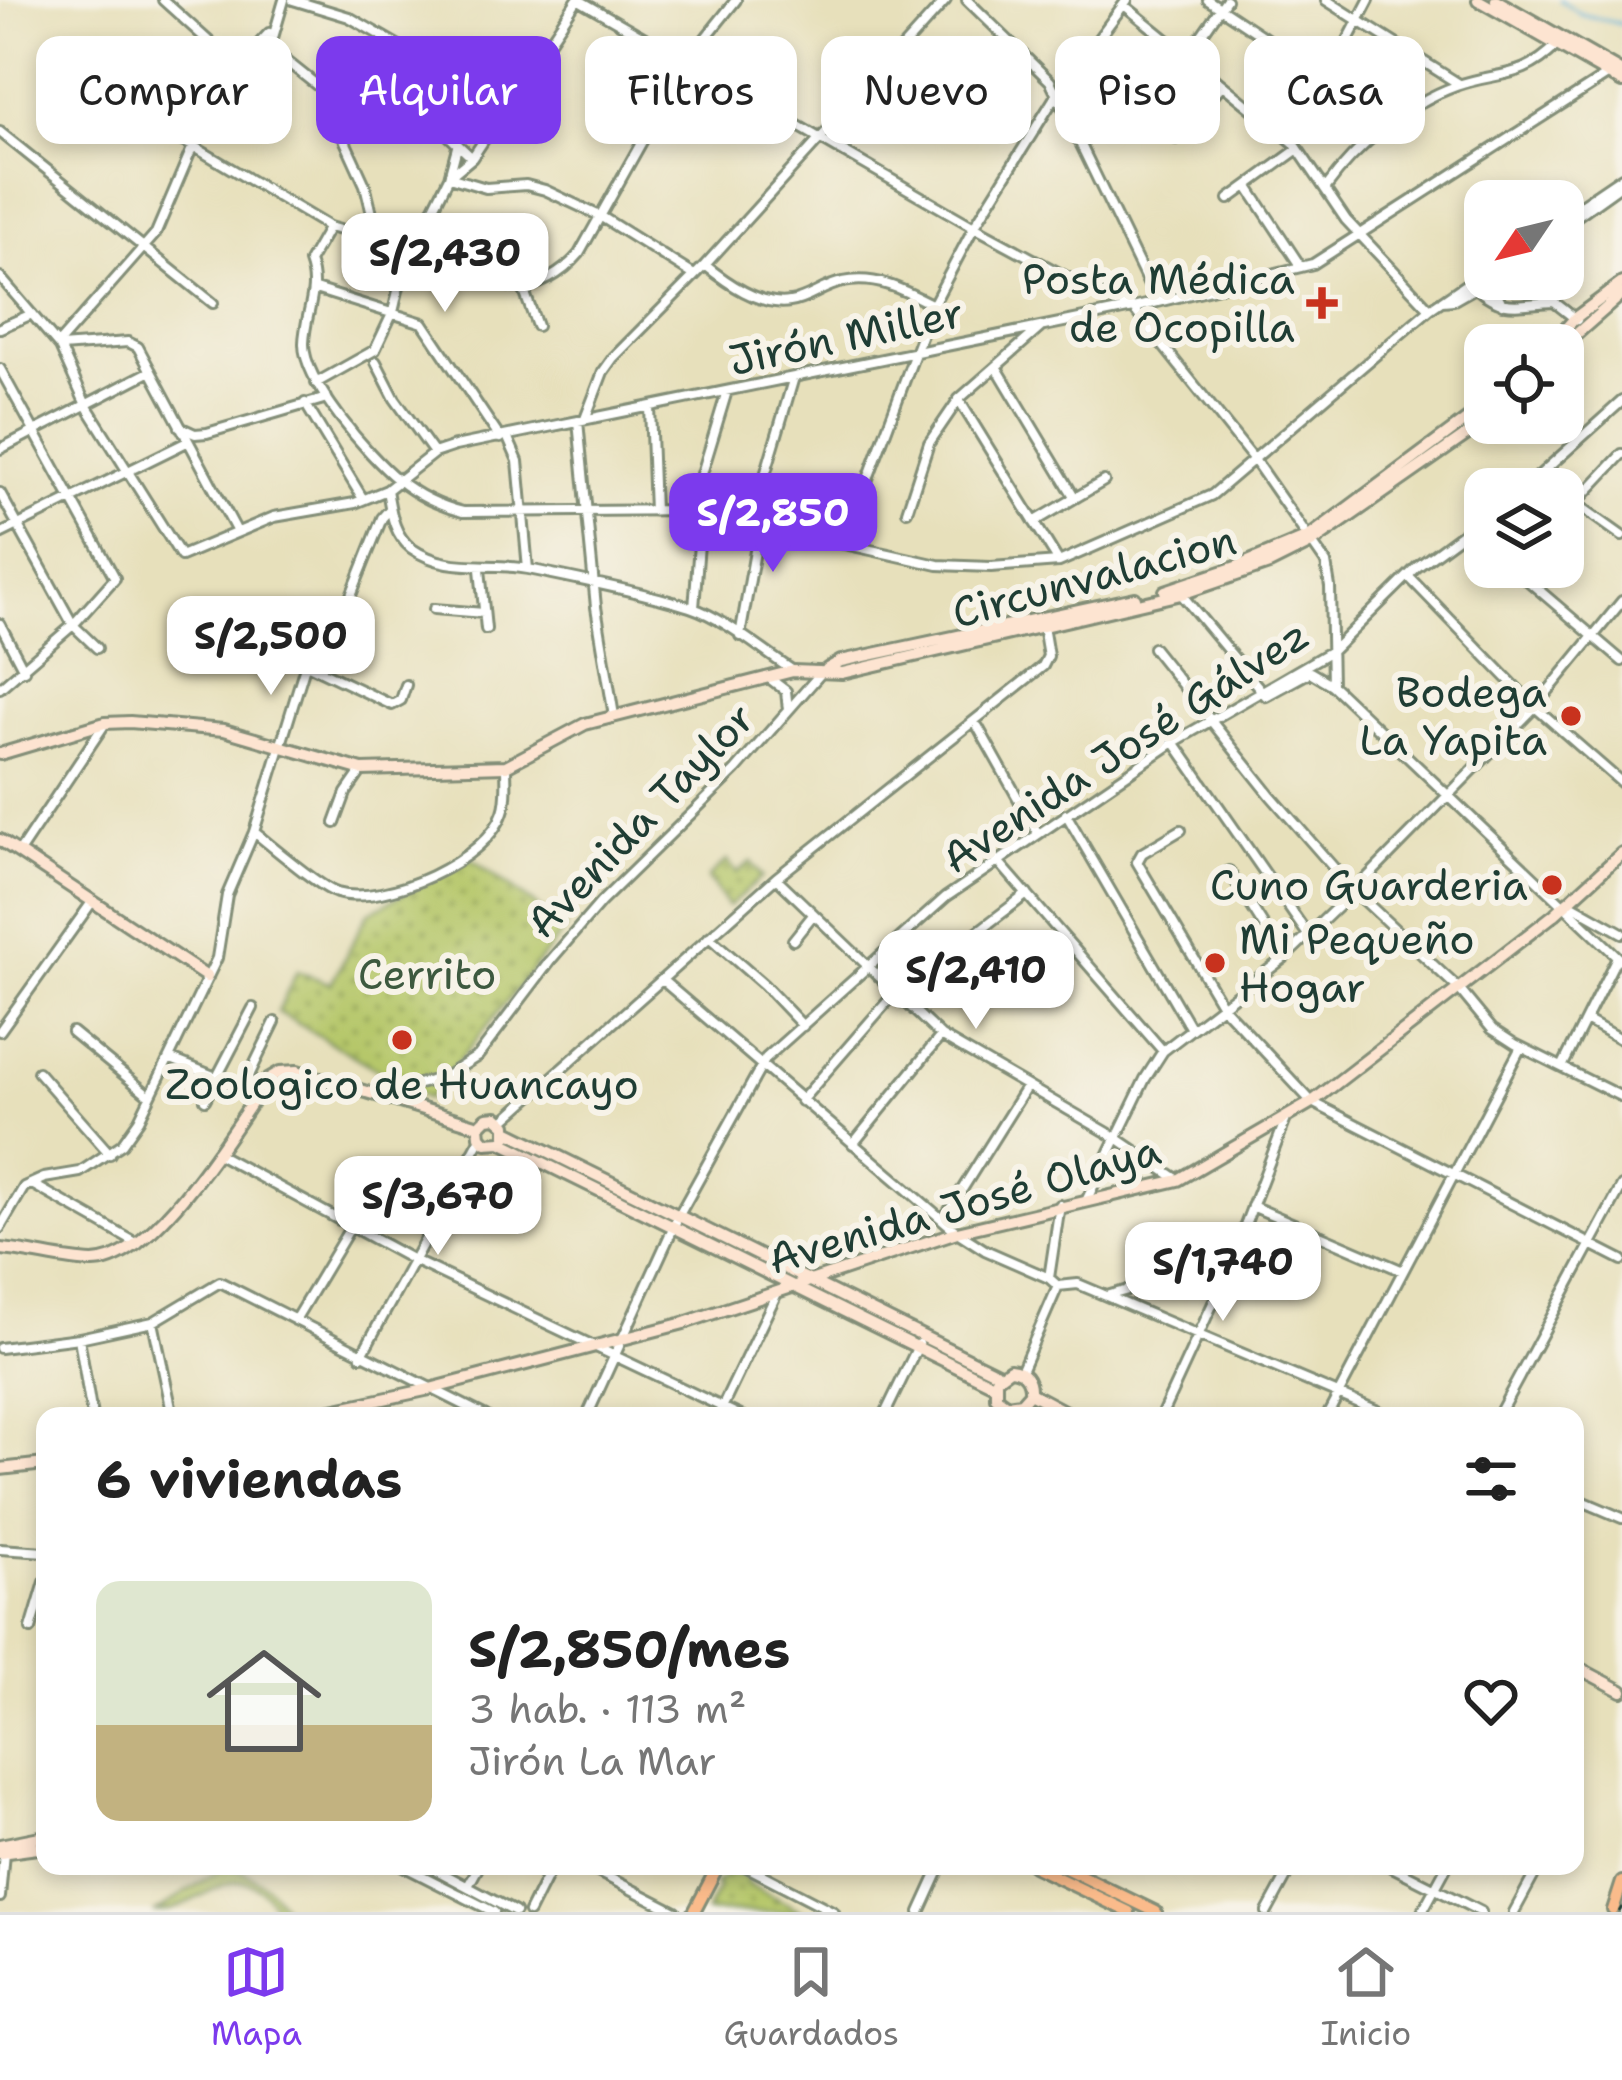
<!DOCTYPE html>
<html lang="es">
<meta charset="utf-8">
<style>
:root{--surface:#fff;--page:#f2f2f2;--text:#222;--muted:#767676;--line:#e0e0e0;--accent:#7c3aed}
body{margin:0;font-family:"Shantell Sans",sans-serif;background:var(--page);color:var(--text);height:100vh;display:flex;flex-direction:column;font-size:45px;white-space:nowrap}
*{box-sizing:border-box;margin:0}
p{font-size:39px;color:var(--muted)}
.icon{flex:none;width:66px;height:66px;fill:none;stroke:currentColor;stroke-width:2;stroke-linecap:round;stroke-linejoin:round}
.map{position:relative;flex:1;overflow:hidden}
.sheet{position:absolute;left:36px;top:1407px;width:1548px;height:468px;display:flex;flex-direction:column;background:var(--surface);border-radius:24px;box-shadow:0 6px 18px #0003}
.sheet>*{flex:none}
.guide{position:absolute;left:36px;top:36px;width:1551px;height:108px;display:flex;gap:24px}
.needle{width:78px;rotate:235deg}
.fabs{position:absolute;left:1464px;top:180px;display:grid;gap:24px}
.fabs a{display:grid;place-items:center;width:120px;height:120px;border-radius:24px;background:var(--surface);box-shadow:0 6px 18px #0003;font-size:60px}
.price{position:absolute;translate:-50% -102px;padding:0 27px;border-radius:24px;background:#fff;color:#222;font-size:39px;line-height:78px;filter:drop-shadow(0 3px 6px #0008)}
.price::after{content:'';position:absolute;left:50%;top:72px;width:36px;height:27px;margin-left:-18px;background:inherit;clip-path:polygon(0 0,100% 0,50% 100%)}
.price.active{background:var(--accent);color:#fff}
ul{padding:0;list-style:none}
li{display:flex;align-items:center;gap:36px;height:300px;padding:0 60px}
li span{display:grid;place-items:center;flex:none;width:336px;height:240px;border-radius:24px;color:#555}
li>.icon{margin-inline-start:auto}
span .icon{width:144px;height:144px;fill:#fffc;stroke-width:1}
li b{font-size:51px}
h2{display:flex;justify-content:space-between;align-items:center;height:144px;padding:0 60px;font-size:51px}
.tag{padding:0 42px;border-radius:24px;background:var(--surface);box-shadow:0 6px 18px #0003;font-size:42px;line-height:108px}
.tag.active{background:var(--accent);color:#fff}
.tab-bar{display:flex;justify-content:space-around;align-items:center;height:168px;border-top:3px solid var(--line);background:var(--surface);font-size:33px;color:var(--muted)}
.tab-bar a{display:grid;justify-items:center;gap:6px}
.tab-bar .active{color:var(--accent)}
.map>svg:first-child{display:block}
.grass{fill:url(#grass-dots);stroke:#6a824f;stroke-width:3}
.garden{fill:#b6c76a;stroke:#6a824f;stroke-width:3}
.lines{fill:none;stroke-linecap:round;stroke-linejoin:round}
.stream{stroke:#58afd5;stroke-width:3}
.street-casing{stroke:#838e78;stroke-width:14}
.secondary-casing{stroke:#838e78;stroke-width:16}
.primary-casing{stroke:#838e78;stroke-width:16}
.street{stroke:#fff;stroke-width:8}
.secondary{stroke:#fde4d1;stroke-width:10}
.primary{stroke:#fabb8b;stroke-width:10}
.rail{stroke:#1f3d34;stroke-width:3;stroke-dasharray:18 9;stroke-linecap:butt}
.poi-dot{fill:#c8321e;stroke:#f7f3e8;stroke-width:4.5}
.labels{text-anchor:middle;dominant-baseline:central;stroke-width:12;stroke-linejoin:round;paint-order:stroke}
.poi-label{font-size:42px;fill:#1f3d34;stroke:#f7f3e8;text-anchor:end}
.street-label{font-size:42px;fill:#1f3d34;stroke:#f7f3e8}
.park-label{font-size:42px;fill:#3d593f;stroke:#f7f3e8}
</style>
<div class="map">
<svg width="1622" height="1912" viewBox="0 0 1622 1912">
<defs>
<pattern id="grass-dots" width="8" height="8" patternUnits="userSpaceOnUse" patternTransform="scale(3)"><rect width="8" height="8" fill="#b6c76a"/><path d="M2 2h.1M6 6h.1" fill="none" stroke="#93a358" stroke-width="1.8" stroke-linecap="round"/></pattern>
</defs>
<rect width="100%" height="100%" fill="#f7f3e8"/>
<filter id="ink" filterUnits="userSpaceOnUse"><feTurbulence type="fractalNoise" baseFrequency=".00833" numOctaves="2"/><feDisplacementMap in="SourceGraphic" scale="24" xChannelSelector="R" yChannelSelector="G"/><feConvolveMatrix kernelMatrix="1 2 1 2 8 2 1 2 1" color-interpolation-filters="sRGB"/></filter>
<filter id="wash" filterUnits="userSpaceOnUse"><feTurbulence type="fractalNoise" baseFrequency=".004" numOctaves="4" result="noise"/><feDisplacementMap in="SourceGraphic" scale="48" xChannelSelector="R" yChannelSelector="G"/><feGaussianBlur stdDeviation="2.7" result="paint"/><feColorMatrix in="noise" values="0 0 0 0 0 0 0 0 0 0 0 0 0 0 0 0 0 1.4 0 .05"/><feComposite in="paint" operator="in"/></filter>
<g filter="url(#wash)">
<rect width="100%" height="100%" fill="#e7e0bb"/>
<path class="grass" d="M470,858L566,928L428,1099L278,1012L297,971L331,984L368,913Z
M727,861L737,873L751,862L762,877L728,907L708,878Z
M727,1874L746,1876L747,1884L804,1912H706L719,1887L715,1884Z"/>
<path class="garden" d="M225,1866C246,1871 273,1884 286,1912H277C244,1844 198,1912 156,1912Z"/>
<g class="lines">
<path class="stream" d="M1560,0L1581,14L1622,24"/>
</g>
</g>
<g filter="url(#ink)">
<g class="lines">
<g class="street-casing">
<path id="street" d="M163,0L234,64L242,62L269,33
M284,0L270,48L344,107L339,128L365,185L377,234
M293,0L349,17L408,51L411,61L392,82L472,158
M579,0L974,227L1089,289L1133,308L1255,461L1326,563L1330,587L1332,685
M967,0L1050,81L1157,302
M1208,0L1327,79
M1326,0L1459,84
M1124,5L1294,143L1346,220L1430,309
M1187,56L1226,0
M470,67L516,92
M344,107L375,100L392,82
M147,125L193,146L329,227L358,235L377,234L511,287C536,290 563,273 579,254L687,61L736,0
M0,132L213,303
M1176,139L1222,85
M1294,143L1369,0
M457,147L449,177L486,188L526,185L545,190L600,216L694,275
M1248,187L1301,267
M1325,189C1356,146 1406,104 1456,86C1497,71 1521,81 1557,45
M1229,199L1298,149
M1563,217L1622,177
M1563,226L1622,184
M329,227L309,262C320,292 305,313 304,343C303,381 369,456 397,479C417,495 439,506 463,512L691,510L753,516L844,544L938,565L991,567L1059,562L1212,495L1430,309L1485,271
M705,265C726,282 760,307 790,302C808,300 824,285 843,282C876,275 904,290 933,305
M0,277L60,347L86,405L181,556L274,517L355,503L387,490L434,453L455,446L1133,308L1313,264L1609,74
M1490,279L1502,304
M523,288L537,326
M1476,288C1505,313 1520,303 1554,302L1577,320
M315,289L423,323L500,438
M1442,301L1454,300L1491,279
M0,328L32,314
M58,344L156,233L193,146
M61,347L128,342L138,347L236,530
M376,362L395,399L434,453
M997,368L1075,498
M0,369L115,578L73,625L0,688
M316,383L375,350L393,312L409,244L434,207L449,177L472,158L577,0
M959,400L1059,562
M305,403L363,499
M650,407L654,511
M585,419L603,372L613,358L705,265L946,0
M578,421L596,607L614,716
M180,427L195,434L207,433L327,398
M507,436L518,461L528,569
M0,449L151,371
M1552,487L1555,489
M1524,489L1622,401
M387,490C391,511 393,534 411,548C448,574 488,561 528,569C576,579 644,592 690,607C726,619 761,650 792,670
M0,493L73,625L97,648
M1563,494L1622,536
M1576,503L1622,454
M691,510L727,391
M907,511L929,443L959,399L1040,328
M1034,522L1104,481
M0,534L187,442
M844,543L933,305L974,227L1055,97L1127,0
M1512,567L1622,661
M480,569L486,629
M1408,576L1535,707L1622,783
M1181,594L1266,696L1310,672L1332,685L1622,961
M694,608L699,544
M434,609L484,613
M0,624L24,670
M740,636L758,534L753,516L794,377
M1153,648L1271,796L1354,891L1459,989L1492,1029L1515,1044L1622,1097
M275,649L392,705L401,700L406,685
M321,670L382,518L389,510
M769,678L786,691L788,710
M978,727L1037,832
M1174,742L1308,935
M1066,814L1191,1029
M335,823L346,793L362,770
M1181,830L1142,853L1137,862L1223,1007L1312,1102L1622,1260
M254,832C272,846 319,887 337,893C384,907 488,860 503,812C508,798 506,781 506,766
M19,852L104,725
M997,860L1163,1051
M1229,871L1284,958
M776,878L941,1036L1115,1137L1177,1179
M1567,902L1622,933
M709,937L764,985L803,1026
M793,940L813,915
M662,980L957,1232L985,1250L1049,1278
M903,1003L972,936L1027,894
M1586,1020L1622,1040
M0,1031L92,902
M72,1032L150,1096
M169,1058L243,1088L275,1022
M1562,1067L1617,957
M38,1072L110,1154
M205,1100L253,1008
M396,1100L410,1086L443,1078L478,1056L550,961L601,902L736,770L821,673
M801,1101L894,994
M503,1121L776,878L1043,666L1048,656L1043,626
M853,1144L941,1036
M216,1153L413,1260L741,1416
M32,1184L138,1244
M1087,1199L1145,1079L1163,1051L1284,958L1354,891L1535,707L1622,601
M1252,1206L1403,1271
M943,1220L1027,1086
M0,1228L24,1187L44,1178L80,1172L122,1144L139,1120L217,958L227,895L254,832L306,663
M1058,1286L1078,1284L1390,1416
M1058,1286L1049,1278L1060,1205
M1110,1295L1171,1278L1225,1277
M295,1320L350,1228
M153,1322L173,1416
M79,1338L92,1416
M0,1348L79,1338L153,1322L220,1282L486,1416
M361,1356L481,1138
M1021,1371L1058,1286
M587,1416L679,1215L766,1058L946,897L1174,742L1333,650L1417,567L1485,517
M718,1416L777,1293
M884,1416L919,1344
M1161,1416L1225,1277L1286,1119
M1327,1416L1521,1047
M1498,1416L1622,1186
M1575,1498L1622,1518
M0,1549L45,1552
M31,1629L45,1582
M403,1866L494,1912
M429,1866L515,1912
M586,1866L676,1912
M745,1866L834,1912
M1390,1866L1481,1912
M468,1886L479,1866
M0,1897L4,1853
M529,1912L552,1866
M920,1912L941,1866
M1267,1912L1292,1866
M1422,1912L1447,1866
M1514,1912L1539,1866"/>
</g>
<g class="secondary-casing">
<path id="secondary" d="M1478,0L1622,82
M1496,0L1622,72
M1551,345L1575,318L1622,283
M1563,346L1622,294
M1165,591L1236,567L1310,536L1485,406
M827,669L841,661L1135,598
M0,754L105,723L130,722L224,730L362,770L506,766L585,724L793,671L842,673L1181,594L1269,564L1313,542L1485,422
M0,840L207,977
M479,1126L480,1136L486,1143L501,1142L994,1385
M479,1126L487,1118L497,1117L506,1125V1136
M507,1131L999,1374
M0,1249C31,1251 62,1261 92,1262C154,1263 234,1127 268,1079L280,1072L297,1071L479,1126
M1030,1393L1021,1403L1007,1405L996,1397V1379L1010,1369C1024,1370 1031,1379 1030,1393L1073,1416
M304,1416L430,1389L684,1323L957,1232L1178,1180L1312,1102L1555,914L1622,853
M0,1469L45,1464
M1575,1666L1622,1691
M0,1845L45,1836
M0,1853L45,1847"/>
</g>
<g class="primary-casing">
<path id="primary" d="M1033,1866L1129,1912
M1061,1866L1156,1912
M1613,1910L1622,1882
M694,1912L718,1866"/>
</g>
<use href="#street" class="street"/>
<use href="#secondary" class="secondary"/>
<use href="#primary" class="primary"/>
<path class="rail" d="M1619,1912L1622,1907"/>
</g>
</g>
<g class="poi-dot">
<path d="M1316 285h12v12h12v12h-12v12h-12v-12h-12v-12h12z"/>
<circle cx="1571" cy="716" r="12"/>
<circle cx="1552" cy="885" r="12"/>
<circle cx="1215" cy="963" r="12"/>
<circle cx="402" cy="1040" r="12"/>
</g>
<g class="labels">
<g class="poi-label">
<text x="1295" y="279">Posta Médica<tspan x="1295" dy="48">de Ocopilla</tspan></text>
<text x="1547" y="692">Bodega<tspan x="1547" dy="48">La Yapita</tspan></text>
<text x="1528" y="885">Cuno Guarderia</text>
<text x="1239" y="939" text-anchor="start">Mi Pequeño<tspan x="1239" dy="48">Hogar</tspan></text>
<text x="402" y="1084" text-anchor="middle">Zoologico de Huancayo</text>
</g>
<g class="street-label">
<text transform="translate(846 336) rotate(-12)">Jirón Miller</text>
<text transform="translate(1094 576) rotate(-15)">Circunvalacion</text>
<text transform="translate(1125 746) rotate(-33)">Avenida José Gálvez</text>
<text transform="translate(640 820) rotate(-46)">Avenida Taylor</text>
<text transform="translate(964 1204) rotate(-16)">Avenida José Olaya</text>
</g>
<g class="park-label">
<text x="427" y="974">Cerrito</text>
</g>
</g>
</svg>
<div class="fabs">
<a><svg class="needle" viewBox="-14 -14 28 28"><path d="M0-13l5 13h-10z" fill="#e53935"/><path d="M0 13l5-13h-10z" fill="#767676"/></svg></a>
<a><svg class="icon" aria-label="locate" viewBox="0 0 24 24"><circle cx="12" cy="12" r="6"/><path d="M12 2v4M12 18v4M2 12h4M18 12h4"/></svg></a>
<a><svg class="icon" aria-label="layers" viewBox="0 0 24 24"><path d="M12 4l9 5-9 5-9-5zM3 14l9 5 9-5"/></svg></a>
</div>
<b class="price" style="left:445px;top:315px">S/2,430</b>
<b class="price active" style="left:773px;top:575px">S/2,850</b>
<b class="price" style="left:271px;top:698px">S/2,500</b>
<b class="price" style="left:976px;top:1032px">S/2,410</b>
<b class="price" style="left:438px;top:1258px">S/3,670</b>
<b class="price" style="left:1223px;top:1324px">S/1,740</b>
<div class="guide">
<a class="tag">Comprar</a>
<a class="tag active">Alquilar</a>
<a class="tag">Filtros</a>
<a class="tag">Nuevo</a>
<a class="tag">Piso</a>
<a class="tag">Casa</a>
</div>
<section class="sheet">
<h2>6 viviendas<svg class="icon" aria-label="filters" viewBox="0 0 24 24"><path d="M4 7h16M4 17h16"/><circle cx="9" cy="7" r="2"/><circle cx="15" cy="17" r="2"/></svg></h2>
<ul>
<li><span style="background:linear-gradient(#dfe7d0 60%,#c2b280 0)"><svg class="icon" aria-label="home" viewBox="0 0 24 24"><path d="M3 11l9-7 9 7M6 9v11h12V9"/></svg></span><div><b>S/2,850/mes</b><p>3 hab. · 113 m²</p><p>Jirón La Mar</p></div><svg class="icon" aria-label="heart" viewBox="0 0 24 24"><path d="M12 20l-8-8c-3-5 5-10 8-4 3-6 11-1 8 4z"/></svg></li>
</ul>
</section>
</div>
<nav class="tab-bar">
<a class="active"><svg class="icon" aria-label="map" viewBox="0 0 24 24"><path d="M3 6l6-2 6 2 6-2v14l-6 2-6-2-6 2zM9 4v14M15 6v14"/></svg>Mapa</a>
<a><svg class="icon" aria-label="saved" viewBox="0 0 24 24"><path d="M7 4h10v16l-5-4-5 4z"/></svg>Guardados</a>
<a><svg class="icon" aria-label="home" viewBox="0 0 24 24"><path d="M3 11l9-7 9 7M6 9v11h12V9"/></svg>Inicio</a>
</nav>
